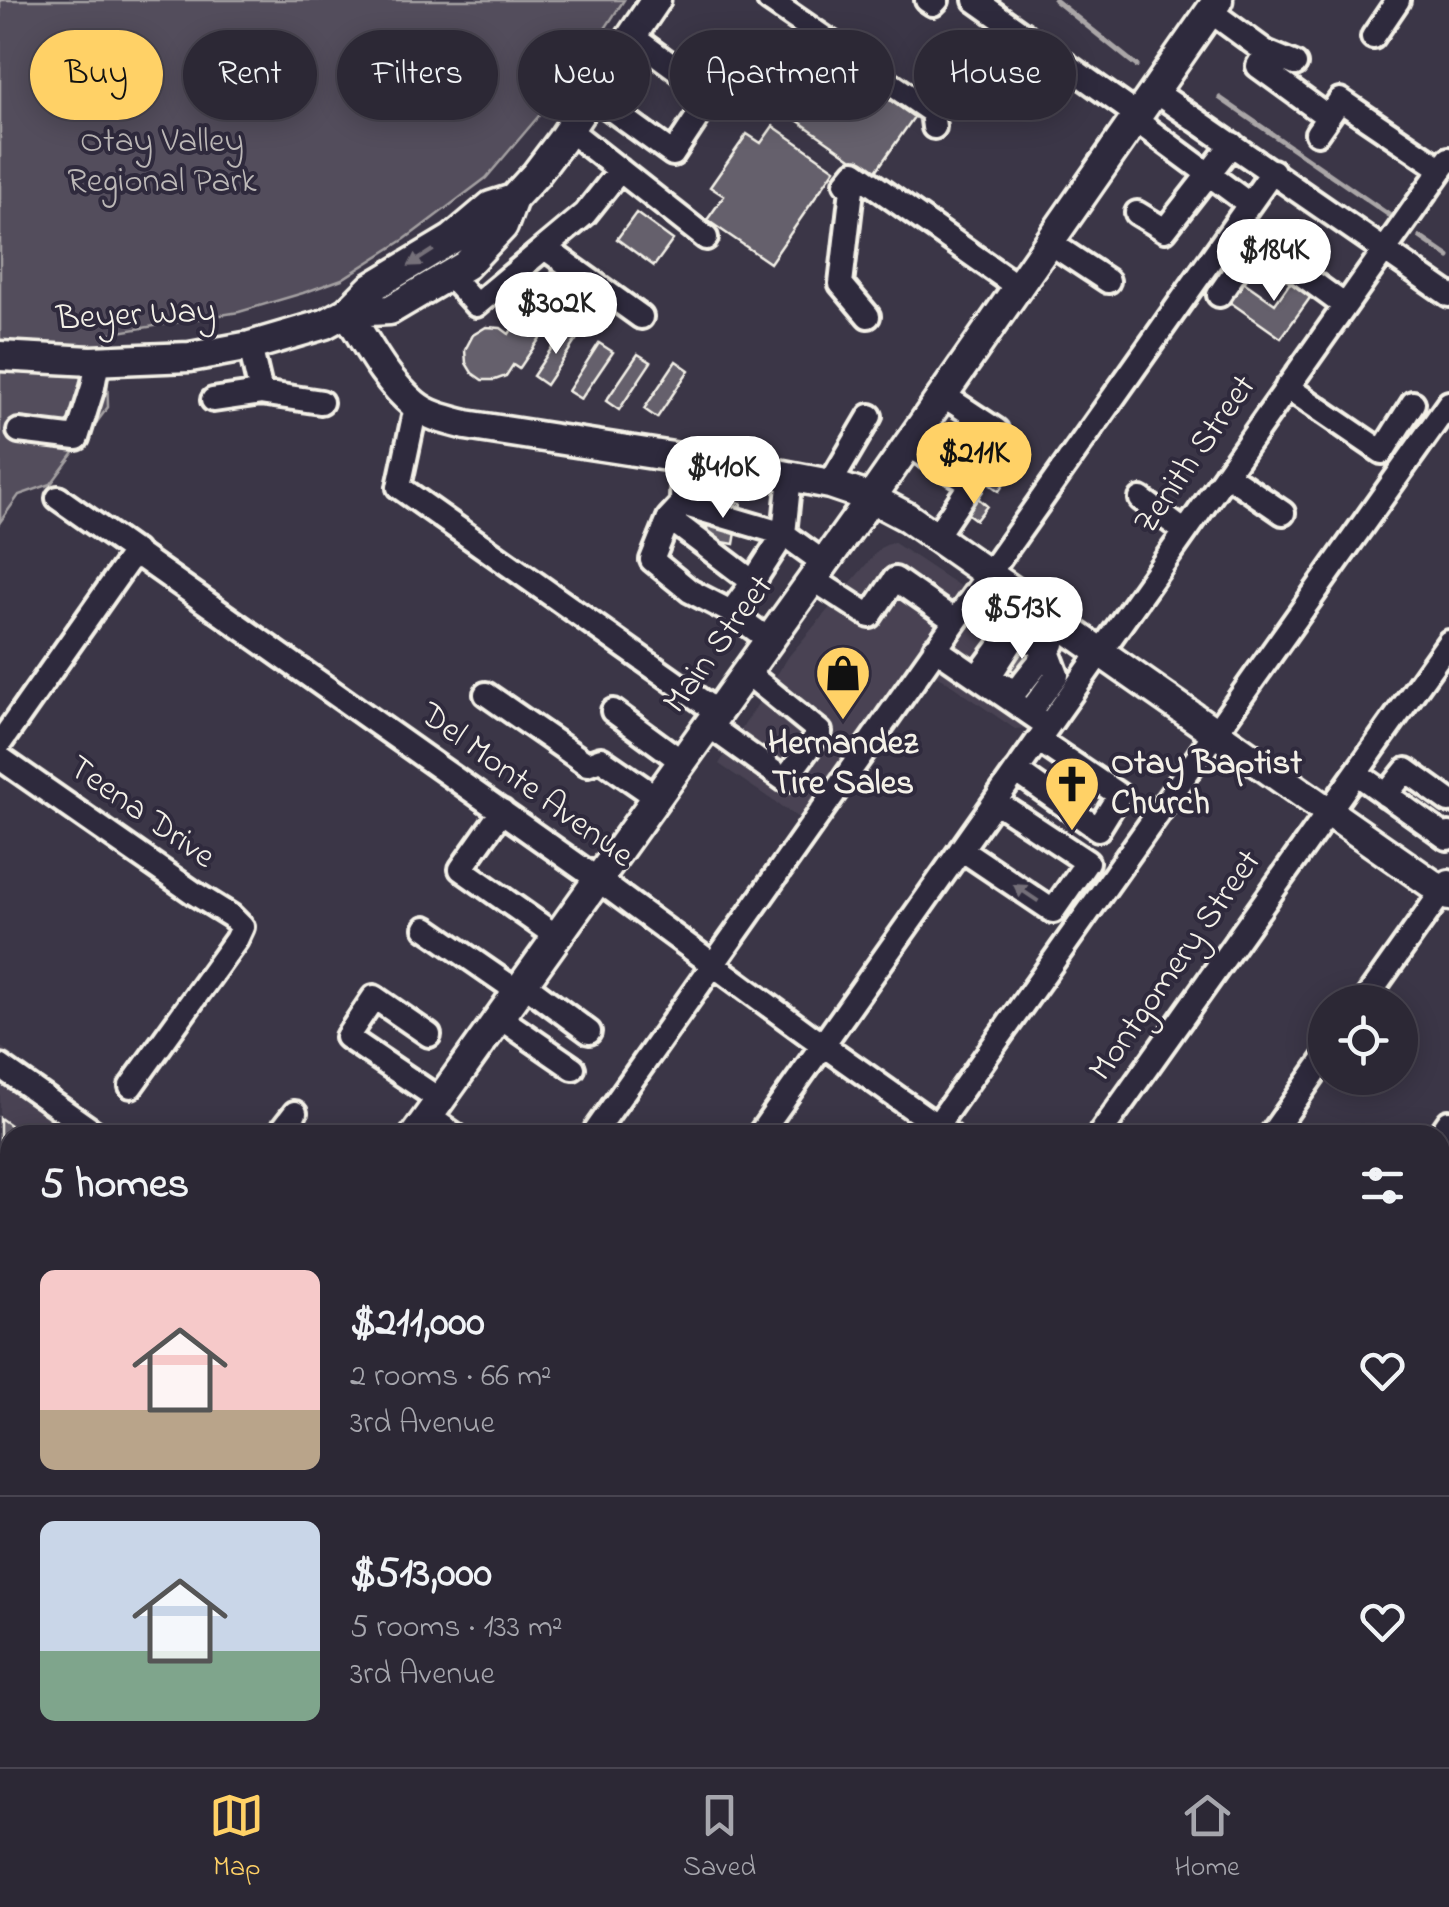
<!DOCTYPE html>
<meta charset="utf-8">
<style>
:root{--surface:#2c2835;--page:#383441;--text:#f1f3f6;--muted:#a6a6ad;--line:#484450;--accent:#ffd166}
body{margin:0;font-family:"Indie Flower",sans-serif;background:var(--page);color:var(--text);height:100vh;display:flex;flex-direction:column;font-size:38px;white-space:nowrap}
*{box-sizing:border-box;margin:0}
p{font-size:32px;color:var(--muted)}
.icon{flex:none;width:55px;height:55px;fill:none;stroke:currentColor;stroke-width:2;stroke-linecap:round;stroke-linejoin:round}
.map{position:relative;flex:1;overflow:hidden}
.side{position:absolute;left:0px;top:1125px;width:1450px;height:642px;display:flex;flex-direction:column;background:var(--surface);border-radius:30px 30px 0 0;box-shadow:0 5px 25px #0003,0 0 0 2px var(--line)}
.side>*{flex:none}
.top-card{position:absolute;left:30px;top:30px;width:1390px;height:90px;display:flex;gap:20px}
.fabs{position:absolute;left:1308px;top:985px;display:grid;gap:20px}
.fabs a{display:grid;place-items:center;width:110px;height:110px;border-radius:50%;background:var(--surface);box-shadow:0 5px 25px #0003,0 0 0 2px var(--line);font-size:50px}
.price{position:absolute;translate:-50% -85px;padding:0 22px;border-radius:35px;background:#fff;color:#222;font-size:32px;line-height:65px;filter:drop-shadow(0 2px 5px #0008)}
.price::after{content:'';position:absolute;left:50%;top:60px;width:30px;height:22px;margin-left:-15px;background:inherit;clip-path:polygon(0 0,100% 0,50% 100%)}
.price.on{background:var(--accent);color:#111}
ul{padding:0;list-style:none}
li{display:flex;align-items:center;gap:30px;height:250px;padding:0 40px}
li+li{border-top:2px solid var(--line)}
li span{display:grid;place-items:center;flex:none;width:280px;height:200px;border-radius:15px;color:#555}
li>.icon{margin-inline-start:auto}
span .icon{width:120px;height:120px;fill:#fffc;stroke-width:1}
li b{font-size:42px}
h2{display:flex;justify-content:space-between;align-items:center;height:120px;padding:0 40px;font-size:42px}
.tag{padding:0 35px;border-radius:45px;background:var(--surface);box-shadow:0 5px 25px #0003,0 0 0 2px var(--line);font-size:35px;line-height:90px}
.tag.on{background:var(--accent);color:#111}
.tab-bar{display:flex;justify-content:space-around;align-items:center;height:140px;border-top:2px solid var(--line);background:var(--surface);font-size:28px;color:var(--muted)}
.tab-bar a{display:grid;justify-items:center;gap:5px}
.tab-bar .on{color:var(--accent)}
.map>svg:first-child{display:block}
.built{fill:#484352}
.green{fill:#534e5c;stroke:#a4a0a2;stroke-width:2.5}
.lines{fill:none;stroke-linecap:round;stroke-linejoin:round}
.stream{stroke:#aaa6a7;stroke-width:5}
.building{fill:#65616c;stroke:#f4f1e8;stroke-width:2.5}
.minor-casing{stroke:#f4f1e8;stroke-width:30}
.major-casing{stroke:#f4f1e8;stroke-width:35}
.minor{stroke:#2f2a3d;stroke-width:22}
.major{stroke:#2f2a3d;stroke-width:28}
.oneway{fill:#747079}
.labels{text-anchor:middle;dominant-baseline:central;stroke-width:8;stroke-linejoin:round;paint-order:stroke}
.park-label{font-size:35px;fill:#bcb8b7;stroke:#2f2a3d}
.street-label{font-size:35px;fill:#f4f1e8;stroke:#2f2a3d}
.poi-label{font-size:35px;font-weight:bold;fill:#f4f1e8;stroke:#2f2a3d}
</style>
<div class="map">
<svg width="1449" height="1767" viewBox="0 0 1449 1767">
<rect width="100%" height="100%" fill="#3b3647"/>
<filter id="ink" filterUnits="userSpaceOnUse"><feTurbulence type="fractalNoise" baseFrequency=".01" numOctaves="2"/><feDisplacementMap in="SourceGraphic" scale="20" xChannelSelector="R" yChannelSelector="G"/><feConvolveMatrix kernelMatrix="1 2 1 2 8 2 1 2 1" color-interpolation-filters="sRGB"/></filter>
<g filter="url(#ink)">
<path class="built" d="M893,542L967,591L803,821L719,764L789,656L880,548Z
M979,595L1061,652L1067,664V674L1028,728L1015,729L928,669Z
M0,1046L121,1135H10V1758H129L143,1767H0Z"/>
<path class="green" d="M0,0H624L577,71L486,178L405,239L342,279L303,293L239,312L106,334L108,407L51,484L19,495L0,522Z"/>
<g class="lines">
<path class="stream" d="M1055,0L1137,66
M1220,98L1389,215
M1420,237L1449,257"/>
</g>
<path class="building" d="M832,60L914,117L874,174L791,116Z
M773,126L835,169L770,263L707,220L724,196L710,187L747,134L761,143Z
M636,213L673,240L654,266L617,239Z
M553,270L576,285L519,369L513,365L506,376L495,380H482L472,373L466,363L465,350L473,335L486,327L501,328L509,334Z
M1296,274L1317,288L1281,338L1227,300L1241,280L1275,304Z
M565,328L578,337L546,385L533,376Z
M599,343L613,352L581,399L568,391Z
M638,354L651,362L619,410L606,401Z
M676,361L689,370L657,418L644,409Z
M1001,433L1023,449L1006,473L1010,475L999,491L973,472Z
M967,434L989,449L978,464L956,449Z
M972,493L987,506L976,520L960,508Z
M713,498L741,503L734,544L705,539Z
M1020,644L1040,658L1025,679L1005,665Z
M0,1118L24,1135H10V1248L0,1241Z
M10,1481V1510L0,1503V1495Z
M1440,1533L1449,1540V1558L1440,1570Z
M1440,1593L1447,1596L1442,1609L1449,1612L1443,1630L1440,1629Z
M1449,1621V1653L1440,1650Z
M1448,1701H1449V1742L1443,1740L1447,1730L1440,1728Z
M1440,1757L1449,1760V1767H1429L1432,1758Z
M1185,1758L1195,1760L1196,1758H1209L1225,1766L1180,1767Z
M1271,1758H1307L1301,1767H1276L1278,1762Z
M1317,1758L1344,1767H1314Z
M1405,1758H1430L1427,1767H1402Z"/>
<g class="lines">
<g class="minor-casing">
<path id="minor" d="M769,0L932,112L934,127
M927,0L933,4L937,0
M975,0L1137,115
M1210,11L1266,52L1295,64
M1373,37L1398,0
M1266,52L1258,66L1328,117
M1154,91L1449,295
M593,96L673,154L712,95L633,37
M1134,119L1249,204
M569,130L706,238
M1317,133L1340,100L1442,169
M1137,213L1165,230L1232,144
M1049,242L1108,281
M545,248L641,317
M449,275L476,305L585,214L620,170
M1219,295L1256,241L1345,306
M868,316L841,284L852,189L846,183L855,172L1018,287
M250,346L261,393L321,402
M1287,387L1382,452L1413,403
M943,395L996,430
M213,400L261,393
M416,407L399,487L717,712
M19,431L77,438L93,387L98,361
M908,445L971,484L936,536
M683,458L682,504L669,518L753,582L731,612L769,640
M1226,474L1283,513
M830,484L870,416
M58,498L597,879L809,1035L950,1135
M1141,499L1185,532
M682,504L784,534L824,563
M669,518L652,560L690,591L731,612
M813,579L870,616L895,579L955,621
M753,582L784,534L790,476
M935,648L1048,726
M977,677L1012,630L1048,651L1015,692L989,677L1036,605
M486,694L587,764L601,759L656,797
M613,711L681,761
M1029,713L1057,675L1048,651L1053,644
M708,725L785,780L820,732L746,672
M0,743L135,551
M0,758L194,893L231,916L242,927L236,940L131,1086
M1016,771L1098,829L1119,795L1038,740
M1356,773L1447,838L1449,834
M1386,795L1406,770L1449,801
M502,811L461,869L556,936
M961,849L1053,911L1087,862L995,801
M426,928L517,991
M523,983L589,1032
M1364,1002L1449,882
M499,1017L573,1068
M429,1035L374,997L347,1037L440,1100
M0,1066L98,1135
M428,1116L455,1135
M278,1135L295,1113
M593,1135L1273,171
M759,1135L1449,159
M930,1135L1449,403
M1099,1135L1449,642
M1271,1135L1325,1058
M1440,1135L1449,1122
M0,1315L10,1322
M0,1364L10,1371
M0,1408L10,1415
M1440,1408L1449,1413
M1,1510L10,1517
M1440,1521L1449,1523
M0,1584L10,1591
M0,1658L10,1665
M1440,1671L1449,1678
M159,1758L172,1767
M987,1758L1001,1767
M1351,1758L1364,1767
M314,1767L321,1758
M483,1767L490,1758
M655,1767L662,1758
M826,1767L833,1758
M1252,1767L1258,1758"/>
</g>
<g class="major-casing">
<path id="major" d="M347,312C367,344 385,380 414,404C428,416 447,420 466,425L757,470L830,484L871,498L907,517L1449,896
M347,312L390,310L466,265L503,226L513,199L536,174L561,141L656,0
M0,356L91,361L190,357L250,346L325,324L347,312L372,287L452,239L491,206L513,199
M415,1135L871,498L1218,0
M0,1724L10,1709"/>
</g>
<use href="#minor" class="minor"/>
<use href="#major" class="major"/>
</g>
<defs><path id="oneway-solid" d="M-6-.8H1V-3.2L6.5 0L1 3.2V.8H-6Z" transform="scale(2.5)"/></defs>
<g class="oneway">
<use href="#oneway-solid" transform="translate(421 258) rotate(147)"/>
<use href="#oneway-solid" transform="translate(1026 893) rotate(-146)"/>
</g>
</g>
<defs>
<g id="shop-pin" transform="scale(2.875)"><path d="M0 17L-7.5 6A9.5 9.5 0 1 1 7.5 6Z" fill="#ffd166" stroke="#2f2a3d"/><path d="M-5-2.5h2.3a2.7 3.5 0 0 1 5.4 0H5L5.5 6h-11ZM-1.5-2.5h3a1.5 2.3 0 0 0-3 0Z" fill="#111"/></g>
<g id="church-pin" transform="scale(2.875)"><path d="M0 17L-7.5 6A9.5 9.5 0 1 1 7.5 6Z" fill="#ffd166" stroke="#2f2a3d"/><path d="M-1.2-6h2.4v3.5h3.3v2.4h-3.3V6h-2.4V-.1h-3.3v-2.4h3.3Z" fill="#111"/></g>
</defs>
<g fill-rule="evenodd">
<use href="#shop-pin" x="843" y="673"/>
<use href="#church-pin" x="1072" y="784"/>
</g>
<g class="labels">
<g class="park-label">
<text x="162" y="142">Otay Valley<tspan x="162" dy="40">Regional Park</tspan></text>
</g>
<g class="street-label">
<text transform="translate(136 316) rotate(-3)">Beyer Way</text>
<text transform="translate(1196 455) rotate(-55)">Zenith Street</text>
<text transform="translate(719 645) rotate(-54)">Main Street</text>
<text transform="translate(526 786) rotate(36)">Del Monte Avenue</text>
<text transform="translate(141 813) rotate(35)">Teena Drive</text>
<text transform="translate(1176 966) rotate(-55)">Montgomery Street</text>
</g>
<g class="poi-label">
<text x="843" y="744">Hernandez<tspan x="843" dy="40">Tire Sales</tspan></text>
<text x="1111" y="764" text-anchor="start">Otay Baptist<tspan x="1111" dy="40">Church</tspan></text>
</g>
</g>
</svg>
<div class="fabs">
<a><svg class="icon" aria-label="locate" viewBox="0 0 24 24"><circle cx="12" cy="12" r="6"/><path d="M12 2v4M12 18v4M2 12h4M18 12h4"/></svg></a>
</div>
<b class="price" style="left:1274px;top:304px">$184K</b>
<b class="price" style="left:556px;top:357px">$302K</b>
<b class="price on" style="left:974px;top:507px">$211K</b>
<b class="price" style="left:723px;top:521px">$410K</b>
<b class="price" style="left:1022px;top:662px">$513K</b>
<div class="top-card">
<a class="tag on">Buy</a>
<a class="tag">Rent</a>
<a class="tag">Filters</a>
<a class="tag">New</a>
<a class="tag">Apartment</a>
<a class="tag">House</a>
</div>
<section class="side">
<h2>5 homes<svg class="icon" aria-label="filters" viewBox="0 0 24 24"><path d="M4 7h16M4 17h16"/><circle cx="9" cy="7" r="2"/><circle cx="15" cy="17" r="2"/></svg></h2>
<ul>
<li><span style="background:linear-gradient(#f6c9c9 70%,#b9a48a 0)"><svg class="icon" aria-label="home" viewBox="0 0 24 24"><path d="M3 11l9-7 9 7M6 9v11h12V9"/></svg></span><div><b>$211,000</b><p>2 rooms · 66 m²</p><p>3rd Avenue</p></div><svg class="icon" aria-label="heart" viewBox="0 0 24 24"><path d="M12 20l-8-8c-3-5 5-10 8-4 3-6 11-1 8 4z"/></svg></li>
<li><span style="background:linear-gradient(#c9d6e8 65%,#7fa58c 0)"><svg class="icon" aria-label="home" viewBox="0 0 24 24"><path d="M3 11l9-7 9 7M6 9v11h12V9"/></svg></span><div><b>$513,000</b><p>5 rooms · 133 m²</p><p>3rd Avenue</p></div><svg class="icon" aria-label="heart" viewBox="0 0 24 24"><path d="M12 20l-8-8c-3-5 5-10 8-4 3-6 11-1 8 4z"/></svg></li>
</ul>
</section>
</div>
<nav class="tab-bar">
<a class="on"><svg class="icon" aria-label="map" viewBox="0 0 24 24"><path d="M3 6l6-2 6 2 6-2v14l-6 2-6-2-6 2zM9 4v14M15 6v14"/></svg>Map</a>
<a><svg class="icon" aria-label="saved" viewBox="0 0 24 24"><path d="M7 4h10v16l-5-4-5 4z"/></svg>Saved</a>
<a><svg class="icon" aria-label="home" viewBox="0 0 24 24"><path d="M3 11l9-7 9 7M6 9v11h12V9"/></svg>Home</a>
</nav>
